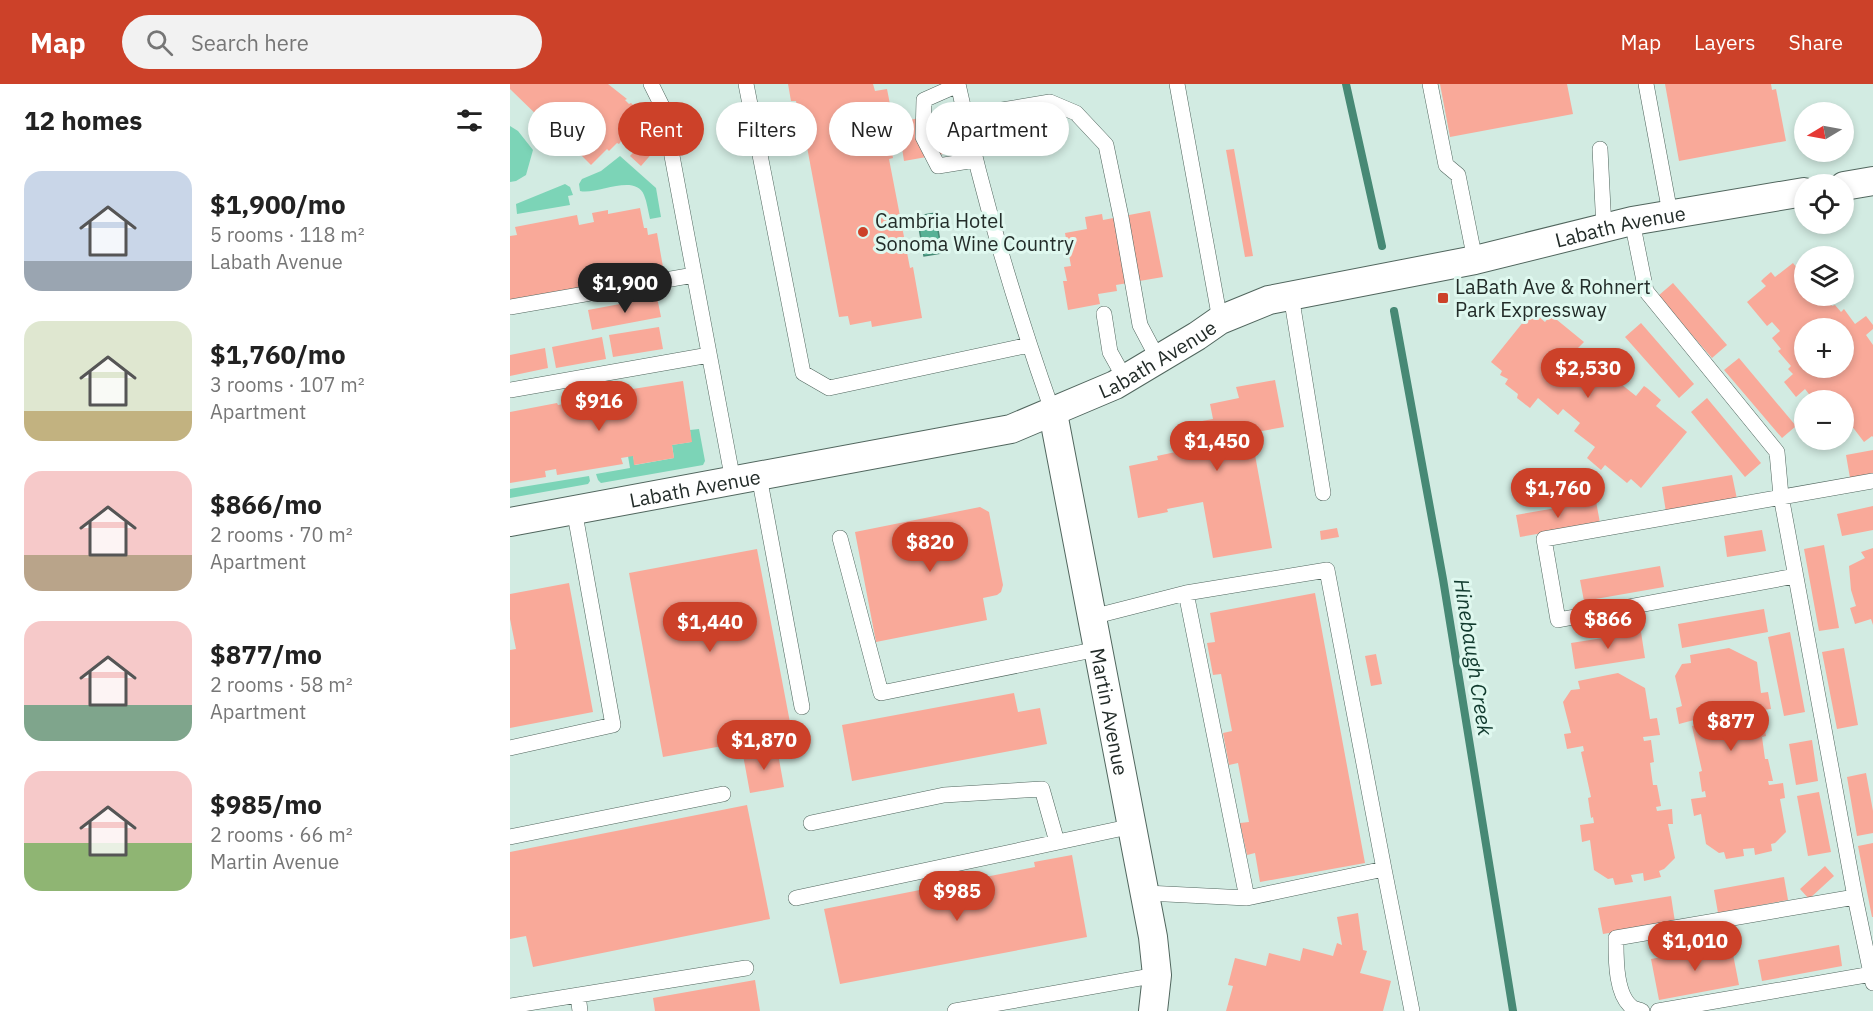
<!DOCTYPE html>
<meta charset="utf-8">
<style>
:root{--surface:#fff;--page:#f2f2f2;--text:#222;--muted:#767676;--accent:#cc4129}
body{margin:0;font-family:"IBM Plex Sans",sans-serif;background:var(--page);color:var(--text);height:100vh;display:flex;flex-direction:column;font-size:22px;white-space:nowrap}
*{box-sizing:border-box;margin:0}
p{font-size:20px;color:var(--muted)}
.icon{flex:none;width:33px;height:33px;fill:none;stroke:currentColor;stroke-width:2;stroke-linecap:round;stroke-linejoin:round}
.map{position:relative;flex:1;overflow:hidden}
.side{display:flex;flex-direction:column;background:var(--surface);width:510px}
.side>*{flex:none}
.banner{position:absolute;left:18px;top:18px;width:570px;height:54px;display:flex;gap:12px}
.needle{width:39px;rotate:260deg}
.buttons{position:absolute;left:1284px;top:18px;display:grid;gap:12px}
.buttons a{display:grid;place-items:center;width:60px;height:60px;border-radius:50%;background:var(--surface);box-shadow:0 3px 9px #0003;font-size:30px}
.price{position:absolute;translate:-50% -51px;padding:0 14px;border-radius:21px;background:var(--accent);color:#fff;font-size:20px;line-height:39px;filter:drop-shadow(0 2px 3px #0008)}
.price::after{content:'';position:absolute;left:50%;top:36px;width:18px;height:14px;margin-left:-9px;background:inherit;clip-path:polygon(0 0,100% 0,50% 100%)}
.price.selected{background:#222;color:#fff}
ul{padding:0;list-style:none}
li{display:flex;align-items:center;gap:18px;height:150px;padding:0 24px}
li span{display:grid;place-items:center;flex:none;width:168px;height:120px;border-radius:18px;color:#555}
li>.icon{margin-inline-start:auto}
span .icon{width:72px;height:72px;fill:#fffc;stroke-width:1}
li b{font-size:26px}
h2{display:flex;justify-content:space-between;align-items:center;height:72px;padding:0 24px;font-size:26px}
.chip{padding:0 21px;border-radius:27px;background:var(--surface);box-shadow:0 3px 9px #0003;font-size:21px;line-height:54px}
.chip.selected{background:var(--accent);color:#fff}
header{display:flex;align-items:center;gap:36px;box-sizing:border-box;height:84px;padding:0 30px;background:var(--accent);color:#fff}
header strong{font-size:28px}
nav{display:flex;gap:33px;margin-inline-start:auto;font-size:21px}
.search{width:420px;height:54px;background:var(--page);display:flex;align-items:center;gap:15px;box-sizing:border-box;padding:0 21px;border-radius:33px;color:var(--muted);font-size:22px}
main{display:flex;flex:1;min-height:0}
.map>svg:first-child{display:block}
.green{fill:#7cd4b7}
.water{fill:#57b195;stroke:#478975;stroke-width:1.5}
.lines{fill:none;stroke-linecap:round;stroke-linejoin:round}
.stream{stroke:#478975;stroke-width:8}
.building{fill:#f9a999;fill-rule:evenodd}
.lane-casing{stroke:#51665e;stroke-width:16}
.street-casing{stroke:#51665e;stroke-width:30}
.lane{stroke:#fff;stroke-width:15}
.street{stroke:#fff;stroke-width:28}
.poi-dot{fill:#cc4129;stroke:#dff8ef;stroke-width:2}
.labels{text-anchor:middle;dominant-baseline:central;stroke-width:6;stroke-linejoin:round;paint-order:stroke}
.poi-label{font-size:20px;fill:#232c29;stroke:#dff8ef;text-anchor:start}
.street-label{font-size:20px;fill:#232c29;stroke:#dff8ef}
.water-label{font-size:21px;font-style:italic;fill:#10392d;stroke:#dff8ef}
</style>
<header>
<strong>Map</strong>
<div class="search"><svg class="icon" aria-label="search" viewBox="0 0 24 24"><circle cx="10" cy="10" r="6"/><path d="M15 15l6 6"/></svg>Search here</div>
<nav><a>Map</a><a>Layers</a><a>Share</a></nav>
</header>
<main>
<section class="side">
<h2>12 homes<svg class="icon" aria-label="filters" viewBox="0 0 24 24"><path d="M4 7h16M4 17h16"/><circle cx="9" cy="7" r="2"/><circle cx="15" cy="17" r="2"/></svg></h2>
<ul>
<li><span style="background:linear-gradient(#c9d6e8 75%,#9aa5b1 0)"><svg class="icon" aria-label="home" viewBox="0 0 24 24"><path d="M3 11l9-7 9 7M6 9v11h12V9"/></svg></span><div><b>$1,900/mo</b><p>5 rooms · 118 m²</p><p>Labath Avenue</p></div></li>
<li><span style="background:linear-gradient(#dfe7d0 75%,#c2b280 0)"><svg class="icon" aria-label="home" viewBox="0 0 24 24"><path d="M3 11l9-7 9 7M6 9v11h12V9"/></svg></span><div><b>$1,760/mo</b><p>3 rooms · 107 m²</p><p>Apartment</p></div></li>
<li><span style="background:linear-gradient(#f6c9c9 70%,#b9a48a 0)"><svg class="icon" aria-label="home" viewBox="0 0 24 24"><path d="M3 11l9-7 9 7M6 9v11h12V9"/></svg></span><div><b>$866/mo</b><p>2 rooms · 70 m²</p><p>Apartment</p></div></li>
<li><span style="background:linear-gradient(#f6c9c9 70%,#7fa58c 0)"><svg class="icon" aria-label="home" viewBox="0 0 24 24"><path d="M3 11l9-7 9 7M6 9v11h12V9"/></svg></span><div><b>$877/mo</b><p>2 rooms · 58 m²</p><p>Apartment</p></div></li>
<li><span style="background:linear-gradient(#f6c9c9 60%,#8fb573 0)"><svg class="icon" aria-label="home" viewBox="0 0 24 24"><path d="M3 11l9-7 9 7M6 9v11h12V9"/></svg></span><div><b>$985/mo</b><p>2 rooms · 66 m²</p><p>Martin Avenue</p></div></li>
</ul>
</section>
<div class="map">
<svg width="1363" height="927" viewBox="0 0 1363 927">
<rect width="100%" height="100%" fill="#d2ebe2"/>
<path class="green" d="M0,42L8,47L23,66L16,91L6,97L0,98Z
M110,72L146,104L151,133L140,135C138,127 137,118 134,111C125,89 87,111 70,107L69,100L72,95L91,87Z
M55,100L60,103L63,111L58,112L60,121L7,130L6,120Z
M189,345L195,377L193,381L91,399L88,396L86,390L120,384L118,372H123L125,381L164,374L162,361L181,358L180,346Z
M79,392L80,397L78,400L0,414V405Z"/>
<path class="water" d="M425,129L432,169L414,172L407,132Z"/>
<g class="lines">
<path class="stream" d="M836,0L872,162
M884,227L933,495L1003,927"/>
</g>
<path class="building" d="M0,0H98L117,15L115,16L119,20L121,19L138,35L115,59L112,56L109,60L107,59L99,67L97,65L81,81L59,59L56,62L44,49L52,41L41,31L34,38L0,5Z
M278,0H363L365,7L377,5L384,41L377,42L383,74L379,75L400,184L403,183L412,234L362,243L361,237L340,241L338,232L329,233L297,63L294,64L286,17H281Z
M930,0H1057L1063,30L940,53Z
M1155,0H1261L1262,6L1266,5L1276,57L1169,77Z
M432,30L439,69L394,77L388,38Z
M134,56L145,66L131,82L120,72Z
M724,65L743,172L735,173L716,66Z
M130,124L134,144H137L138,151L147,149L153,183L147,184V186L132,189L133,195L0,217V152L7,151L5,143L67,131L69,141L84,138L82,129L98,126V130Z
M640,127L653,193L606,201L607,207L588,210L590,220L558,226L553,197H557L554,183L561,182L555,149L577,145L575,133L592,130L593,136Z
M1283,179L1294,193V212H1308L1311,214L1313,212L1322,222L1325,221L1331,228L1334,225L1345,240L1356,232L1363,241V245L1356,251L1363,261V353L1362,352L1354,358L1335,333L1339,330L1336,325L1334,327V316H1308L1304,312L1302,314L1295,305L1286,313L1274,298L1283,290L1278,285L1281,282L1268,267L1271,265L1262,254L1270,247L1262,238L1257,242L1237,218L1256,202L1251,197L1254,194L1261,188L1265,193ZM1294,244H1334V284H1294Z
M1163,199L1217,261L1202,274L1148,212Z
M147,213L151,233L82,246L78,226Z
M1022,227L1035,238L1041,231L1074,258L1068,264L1090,281L1085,287L1102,301L1106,296L1126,312L1134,302L1137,304L1151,316L1146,322L1177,348L1131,404L1121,395L1117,399L1095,381L1091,386L1077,374L1085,363L1064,347L1070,339L1053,325L1048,331L1028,314L1020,324L1007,314L1008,310L995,300L998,295L990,291L992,287L981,278Z
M1131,239L1184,300L1169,314L1115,253Z
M149,243L153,265L103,273L99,251Z
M92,253L96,275L46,284L42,263Z
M35,264L38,284L0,292V271Z
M1229,274L1286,342L1272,354L1214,286Z
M765,296L774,343L741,349L762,464L703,474L693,418L657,425L658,428L628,434L619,382L648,376L647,372L675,366L670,341L703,335L700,320L729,314L726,303Z
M173,297L182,358L162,361L164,374L124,381L123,372L111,374L113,380L47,391L46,385L35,387L36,393L0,399V328L47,319L48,321L86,314L85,311Z
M1197,314L1251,379L1235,393L1181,328Z
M1363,366V389L1340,394L1336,371Z
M1222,391L1227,415L1156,428L1152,403Z
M1086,417L1090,439L1010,453L1006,431Z
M1363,422V446L1332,452L1327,430Z
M470,423L479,428L493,501L491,508L487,511L473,514L477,536L366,558L345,448Z
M827,444L829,453L811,456L810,447Z
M1252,446L1256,467L1217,473L1214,452Z
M1314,461L1329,544L1309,547L1294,465Z
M1363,464V541L1361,535L1345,540L1340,524L1346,522L1341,506L1339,482L1355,474L1351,468Z
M247,465L282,649L153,673L119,489Z
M1150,482L1154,503L1074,517L1070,496Z
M59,499L83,628L0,644V566L6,565L0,535V510Z
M805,509L855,779L750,798L745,769L737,771L730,739L739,738L728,679L719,681L713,649L722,647L711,590L703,591L697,559L705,558L700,529Z
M1254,525L1258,548L1172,564L1168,540Z
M1131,548L1135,574L1065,585L1061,559Z
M1280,548L1295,628L1274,632L1258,553Z
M1219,564L1247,578L1251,609L1258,608L1261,625L1245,627L1246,631L1252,630L1256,652L1252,653L1255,675H1258L1263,697H1258L1259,701L1273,699L1275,714L1270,715L1276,748L1265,759L1261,760L1262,767L1245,771L1244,764L1233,765L1234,772L1216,775L1214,768L1209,769L1196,760L1191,730L1184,732L1181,715L1196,713L1195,707L1192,708L1189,688L1192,687L1182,642L1186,641L1184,636L1169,640L1166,624L1172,622L1165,592L1172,580L1181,579L1180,571Z
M1334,564L1348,641L1327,645L1312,568Z
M866,570L872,600L861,602L855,572Z
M1108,589L1135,604L1140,635L1147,634L1150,651L1133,653L1134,657L1141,656L1144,678L1140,679L1143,701H1147L1151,722L1146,723L1147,727L1162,725L1163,740H1158L1165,774L1154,785L1149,787L1151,793L1134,797L1133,789L1121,791L1123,798L1105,801L1103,794L1098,795L1084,786L1080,756L1072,758L1070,741L1084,739L1083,733L1081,734L1078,714L1081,713L1071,668L1074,667L1073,662L1057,665L1054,650L1061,649L1053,618L1061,606L1070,605L1068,597Z
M504,609L508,628L530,624L537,660L342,697L332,641Z
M1302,656L1308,697L1286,701L1279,660Z
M267,664L274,703L240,709L233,671Z
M1356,689L1363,727V749L1347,752L1337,693Z
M1309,708L1321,768L1298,772L1287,712Z
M237,721L260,835L23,883L16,852L0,855V768Z
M1363,759V833H1362L1348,762Z
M562,771L577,853L330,900L314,825L525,783L524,778Z
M1315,782L1324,792L1299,815L1290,805Z
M1274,793L1278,816L1208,829L1204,806Z
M1161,812L1165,838L1093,850L1088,824Z
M848,829L853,866L857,867L850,889L881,897L873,927H716L723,902L718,901L725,874L756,882L759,869L790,877L793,864L823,872L827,859L832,861L827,833Z
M1221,860L1229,901L1149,916L1141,875Z
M1329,861L1332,882L1252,897L1248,876Z
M245,896L250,927H145L143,914Z"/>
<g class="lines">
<g class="lane-casing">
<path id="lane" d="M141,0L153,24L223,397
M236,0L293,289L319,304L519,261
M448,0C472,111 505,222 543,329
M667,0L710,236
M920,0L936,81L948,91L965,176
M1136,0L1160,129
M448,1L414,16L413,53L428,82L465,76
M455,32L540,18L566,29L596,61L611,133L630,241L648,275
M1090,65L1094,145
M1122,137L1136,207L1267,368L1271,412L1345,813L1363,899
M781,211L813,409
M0,223L184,191
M594,230L600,268L615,295
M0,306L199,271
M249,392L292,623
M330,454L371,609L588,565
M1285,492L1048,536L1034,455L1363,397
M676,509L817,486L874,785
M582,533L676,509L737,814
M0,664L103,641L64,425
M301,739L434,711L532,705L547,758
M0,753L213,710
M636,809L737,814L874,785L902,927
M286,814L623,742
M68,911L70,927
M0,922L236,884
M445,927L647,891
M1132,927C1129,926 1125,925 1123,924C1105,912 1106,873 1106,854L1345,813
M1148,927L1362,890"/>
</g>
<g class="street-casing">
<g id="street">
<path d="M1334,102L1363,97"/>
<path id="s1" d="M543,329L643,853L647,891L643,927"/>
<path id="s2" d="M0,438L501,345L605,301L687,252L710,236L759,216L965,176L1122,137L1294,108"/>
</g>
</g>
<use href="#lane" class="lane"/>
<use href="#street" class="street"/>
</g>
<g class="poi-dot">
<circle cx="353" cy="148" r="6"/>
<rect x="927" y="208" width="12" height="12" rx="3"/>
</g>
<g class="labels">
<g class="poi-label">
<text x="365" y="136">Cambria Hotel<tspan x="365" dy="23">Sonoma Wine Country</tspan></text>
<text x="945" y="202">LaBath Ave &amp; Rohnert<tspan x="945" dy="23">Park Expressway</tspan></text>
</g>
<g class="street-label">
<text stroke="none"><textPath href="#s2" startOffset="1158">Labath Avenue</textPath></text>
<text stroke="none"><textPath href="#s2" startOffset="672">Labath Avenue</textPath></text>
<text stroke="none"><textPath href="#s2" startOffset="188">Labath Avenue</textPath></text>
<text stroke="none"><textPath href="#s1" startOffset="304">Martin Avenue</textPath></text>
</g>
<g class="water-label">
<text transform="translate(964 573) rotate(81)">Hinebaugh Creek</text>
</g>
</g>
</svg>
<div class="buttons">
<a><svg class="needle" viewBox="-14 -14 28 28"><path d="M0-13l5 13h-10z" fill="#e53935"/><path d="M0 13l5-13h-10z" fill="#767676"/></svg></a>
<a><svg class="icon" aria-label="locate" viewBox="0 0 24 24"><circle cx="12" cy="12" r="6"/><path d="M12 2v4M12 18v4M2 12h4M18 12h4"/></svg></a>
<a><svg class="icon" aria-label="layers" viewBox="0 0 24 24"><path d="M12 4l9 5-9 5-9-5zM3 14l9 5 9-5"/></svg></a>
<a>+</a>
<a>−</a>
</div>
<b class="price selected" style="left:115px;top:230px">$1,900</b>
<b class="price" style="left:1078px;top:315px">$2,530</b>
<b class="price" style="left:89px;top:348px">$916</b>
<b class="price" style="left:707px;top:388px">$1,450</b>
<b class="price" style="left:1048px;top:435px">$1,760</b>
<b class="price" style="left:420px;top:489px">$820</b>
<b class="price" style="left:1098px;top:566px">$866</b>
<b class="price" style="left:200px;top:569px">$1,440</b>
<b class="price" style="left:1221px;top:668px">$877</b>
<b class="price" style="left:254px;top:687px">$1,870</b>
<b class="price" style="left:447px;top:838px">$985</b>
<b class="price" style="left:1185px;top:888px">$1,010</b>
<div class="banner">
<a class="chip">Buy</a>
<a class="chip selected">Rent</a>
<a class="chip">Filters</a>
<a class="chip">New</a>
<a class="chip">Apartment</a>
</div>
</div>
</main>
